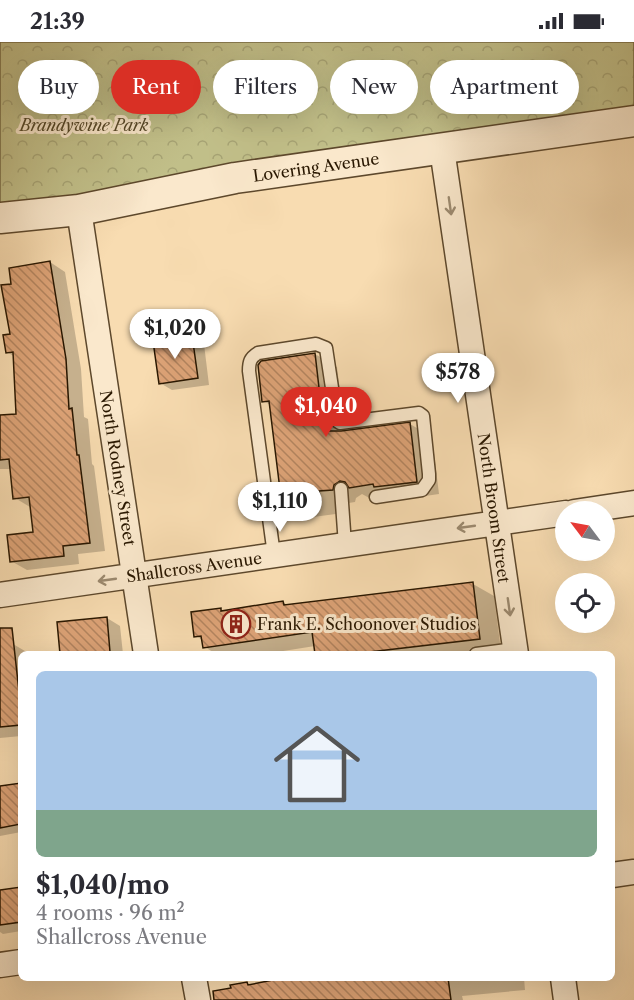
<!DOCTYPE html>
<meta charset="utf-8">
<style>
:root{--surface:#fff;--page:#f2f2f3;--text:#2b2b33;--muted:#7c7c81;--line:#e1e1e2;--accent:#d93025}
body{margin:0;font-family:"Libre Caslon Text",serif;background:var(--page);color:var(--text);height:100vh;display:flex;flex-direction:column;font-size:22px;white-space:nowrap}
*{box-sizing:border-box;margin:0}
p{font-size:20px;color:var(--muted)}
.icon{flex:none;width:33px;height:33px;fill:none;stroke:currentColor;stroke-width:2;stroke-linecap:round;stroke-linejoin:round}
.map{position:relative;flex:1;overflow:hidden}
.details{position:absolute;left:18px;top:609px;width:597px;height:330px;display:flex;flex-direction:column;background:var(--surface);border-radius:9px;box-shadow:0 6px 24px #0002}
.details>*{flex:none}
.banner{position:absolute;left:18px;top:18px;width:598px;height:54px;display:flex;gap:12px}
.needle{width:39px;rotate:302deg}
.fabs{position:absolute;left:555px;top:459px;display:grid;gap:12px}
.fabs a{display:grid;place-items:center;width:60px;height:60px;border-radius:50%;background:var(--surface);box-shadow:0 6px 24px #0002;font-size:30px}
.price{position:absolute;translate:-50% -51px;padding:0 14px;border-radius:21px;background:#fff;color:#222;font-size:20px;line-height:39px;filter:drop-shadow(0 2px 3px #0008)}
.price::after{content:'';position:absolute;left:50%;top:36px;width:18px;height:14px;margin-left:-9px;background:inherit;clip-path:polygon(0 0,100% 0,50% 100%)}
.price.active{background:var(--accent);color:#fff}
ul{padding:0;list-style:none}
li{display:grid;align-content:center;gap:12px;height:318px;padding:0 18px}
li+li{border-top:2px solid var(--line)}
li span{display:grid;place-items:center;height:186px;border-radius:9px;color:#555}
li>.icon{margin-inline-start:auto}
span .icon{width:108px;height:108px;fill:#fffc;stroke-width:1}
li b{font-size:26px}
.tag{padding:0 21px;border-radius:27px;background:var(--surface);box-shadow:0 6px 24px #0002;font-size:21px;line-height:54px}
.tag.active{background:var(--accent);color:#fff}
.status{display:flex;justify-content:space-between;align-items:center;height:42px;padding:0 30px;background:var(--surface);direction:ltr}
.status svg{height:16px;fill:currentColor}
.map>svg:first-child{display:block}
.forest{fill:url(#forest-crowns);stroke:#756b44;stroke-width:1.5}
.shadow{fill:#0003}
.building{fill:url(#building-back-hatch);stroke:#291700;stroke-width:1.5}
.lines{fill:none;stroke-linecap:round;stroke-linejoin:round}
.service-casing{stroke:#5d482c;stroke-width:15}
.minor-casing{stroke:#5d482c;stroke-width:27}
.tertiary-casing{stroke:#5d482c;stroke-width:33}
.service{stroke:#fae8cc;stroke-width:12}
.minor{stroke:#fae8cc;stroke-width:24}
.tertiary{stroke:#fae8cc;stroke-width:30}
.oneway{stroke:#9c8a70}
.labels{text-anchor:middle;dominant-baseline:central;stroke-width:6;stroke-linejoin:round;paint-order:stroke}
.park-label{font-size:16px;font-style:italic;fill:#574929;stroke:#fae8cc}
.street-label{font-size:16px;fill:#291700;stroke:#fae8cc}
.poi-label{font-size:16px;fill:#291700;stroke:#fae8cc;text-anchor:start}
</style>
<div class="status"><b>21:39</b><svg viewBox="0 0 49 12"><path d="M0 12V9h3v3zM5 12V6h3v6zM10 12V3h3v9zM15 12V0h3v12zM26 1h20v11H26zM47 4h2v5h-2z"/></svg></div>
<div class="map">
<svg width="634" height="958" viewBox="0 0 634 958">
<defs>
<pattern id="forest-crowns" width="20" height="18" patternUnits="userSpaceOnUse" patternTransform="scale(1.5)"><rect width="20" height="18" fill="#c1bf89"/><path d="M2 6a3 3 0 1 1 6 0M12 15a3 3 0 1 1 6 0" fill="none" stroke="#a6a374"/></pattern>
<pattern id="building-back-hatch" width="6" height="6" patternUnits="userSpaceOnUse" patternTransform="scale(1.5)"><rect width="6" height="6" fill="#dda377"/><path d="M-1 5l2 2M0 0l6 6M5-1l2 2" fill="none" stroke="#b3845f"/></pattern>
</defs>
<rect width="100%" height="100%" fill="#f8dcb1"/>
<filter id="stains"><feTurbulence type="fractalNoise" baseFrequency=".00333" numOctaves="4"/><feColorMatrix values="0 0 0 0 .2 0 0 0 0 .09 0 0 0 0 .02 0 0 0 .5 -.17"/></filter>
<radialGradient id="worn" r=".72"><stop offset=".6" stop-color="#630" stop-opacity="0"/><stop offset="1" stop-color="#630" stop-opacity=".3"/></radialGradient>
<path class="forest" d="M0,0H634V79L0,176Z"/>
<path class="shadow" d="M50,220L65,230L81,327L84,375L88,377L92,422L94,424L105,509L78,512L79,522L27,528L11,519L35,491L30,465L15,456L12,427H0V375L18,373L15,315L7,310L12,294L13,243Z
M192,295L204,302L209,343L172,348L160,341Z
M315,312L337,325L345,390L410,382L432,395L439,452L398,458H373L362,452L356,456L355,460L342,462L343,471L306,476L283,463L271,363L263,359Z
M473,542L494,554L501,609L473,612H316L315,604L264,612H216L205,605L204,599L196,594L221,568L224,570L283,560L288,564Z
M107,576L120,584L123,612H61L59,581Z
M13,602L30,612H21V694L0,696V604Z
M21,743V790L0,794V746Z
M21,847V889L3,892L0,890V850Z
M292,936H524L525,948L462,954L463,958H235L247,941L251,944Z"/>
<path class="building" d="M50,219L66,317L69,367L72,366L77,413H79L90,501L63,504L64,514L10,520L7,493L33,490L29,455L13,457L9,417L0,418V373L16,372L13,310L6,311L3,293L10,292L1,243L11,242L9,226Z
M192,293L198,336L159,342L153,299Z
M315,311L324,389H341L410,380L417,440L374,445L373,442L349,446L345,440L340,439L334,443L333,448L319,449L321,459L282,464L269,359L262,360L258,323L261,319Z
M473,540L480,597L352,612H315L312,590L203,606L201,594L194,595L191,570L221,566V569L283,559L284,563Z
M107,575L110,610L60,612L57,580Z
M0,586H12L21,668V683L0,685Z
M21,741V782L0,786V744Z
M21,845V880L0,883V848Z
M283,936H448L451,958H214L213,949L231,946L230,943L247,940L248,943Z"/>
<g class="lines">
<g class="service-casing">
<path id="service" d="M341,447L345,503
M274,513L249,329C249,320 250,316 258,311L316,302L326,306L337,379L340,381L419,371L423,374L429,432V438L422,448L376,455
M476,612L515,607"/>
</g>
<g class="minor-casing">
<path id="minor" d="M442,107L516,612
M79,168L146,612
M574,470L634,461
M0,553L566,471
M612,833L634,830
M0,923L21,920
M194,936L198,958
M563,936L566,958"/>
</g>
<g class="tertiary-casing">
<path id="tertiary" d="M0,176L79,168L235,136L634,79"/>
</g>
<use href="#service" class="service"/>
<use href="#minor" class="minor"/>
<use href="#tertiary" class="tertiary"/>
</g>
<defs><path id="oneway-shaft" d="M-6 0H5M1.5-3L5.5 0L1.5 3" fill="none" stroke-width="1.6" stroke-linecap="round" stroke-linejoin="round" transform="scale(1.5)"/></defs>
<g class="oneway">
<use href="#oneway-shaft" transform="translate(450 164) rotate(82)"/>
<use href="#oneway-shaft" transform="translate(466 485) rotate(172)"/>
<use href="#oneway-shaft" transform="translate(107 538) rotate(172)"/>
<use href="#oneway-shaft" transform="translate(509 565) rotate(82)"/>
</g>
<defs>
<g id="building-ring" transform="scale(1.5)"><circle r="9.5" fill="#fae8cc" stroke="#8f2418" stroke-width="1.5"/><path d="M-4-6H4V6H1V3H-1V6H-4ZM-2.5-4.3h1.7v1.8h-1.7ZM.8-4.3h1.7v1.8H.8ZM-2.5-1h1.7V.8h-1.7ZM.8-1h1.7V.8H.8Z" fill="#8f2418"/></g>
</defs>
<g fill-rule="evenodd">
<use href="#building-ring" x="236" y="582"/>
</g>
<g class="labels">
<g class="park-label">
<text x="84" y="83">Brandywine Park</text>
</g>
<g class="street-label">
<text transform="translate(316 125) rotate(-8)">Lovering Avenue</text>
<text transform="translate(118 426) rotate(81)">North Rodney Street</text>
<text transform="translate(494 466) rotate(82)">North Broom Street</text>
<text transform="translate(194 525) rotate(-8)">Shallcross Avenue</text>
</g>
<g class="poi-label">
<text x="257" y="582">Frank E. Schoonover Studios</text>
</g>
</g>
<rect width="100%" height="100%" filter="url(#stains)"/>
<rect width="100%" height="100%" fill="url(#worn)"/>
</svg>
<div class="fabs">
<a><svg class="needle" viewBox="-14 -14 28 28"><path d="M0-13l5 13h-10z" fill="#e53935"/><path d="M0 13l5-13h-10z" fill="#7c7c81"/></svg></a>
<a><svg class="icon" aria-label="locate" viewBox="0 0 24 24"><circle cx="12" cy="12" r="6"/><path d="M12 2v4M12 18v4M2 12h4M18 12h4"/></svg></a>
</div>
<b class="price" style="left:175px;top:318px">$1,020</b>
<b class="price" style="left:458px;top:362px">$578</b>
<b class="price active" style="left:326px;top:396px">$1,040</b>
<b class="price" style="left:280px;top:491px">$1,110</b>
<div class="banner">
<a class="tag">Buy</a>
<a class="tag active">Rent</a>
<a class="tag">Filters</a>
<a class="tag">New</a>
<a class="tag">Apartment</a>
</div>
<section class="details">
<ul>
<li><span style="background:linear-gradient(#a9c7e8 75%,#7fa58c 0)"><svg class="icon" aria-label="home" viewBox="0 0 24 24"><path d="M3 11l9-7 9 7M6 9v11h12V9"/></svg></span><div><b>$1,040/mo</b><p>4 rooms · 96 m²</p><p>Shallcross Avenue</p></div></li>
</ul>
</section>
</div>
